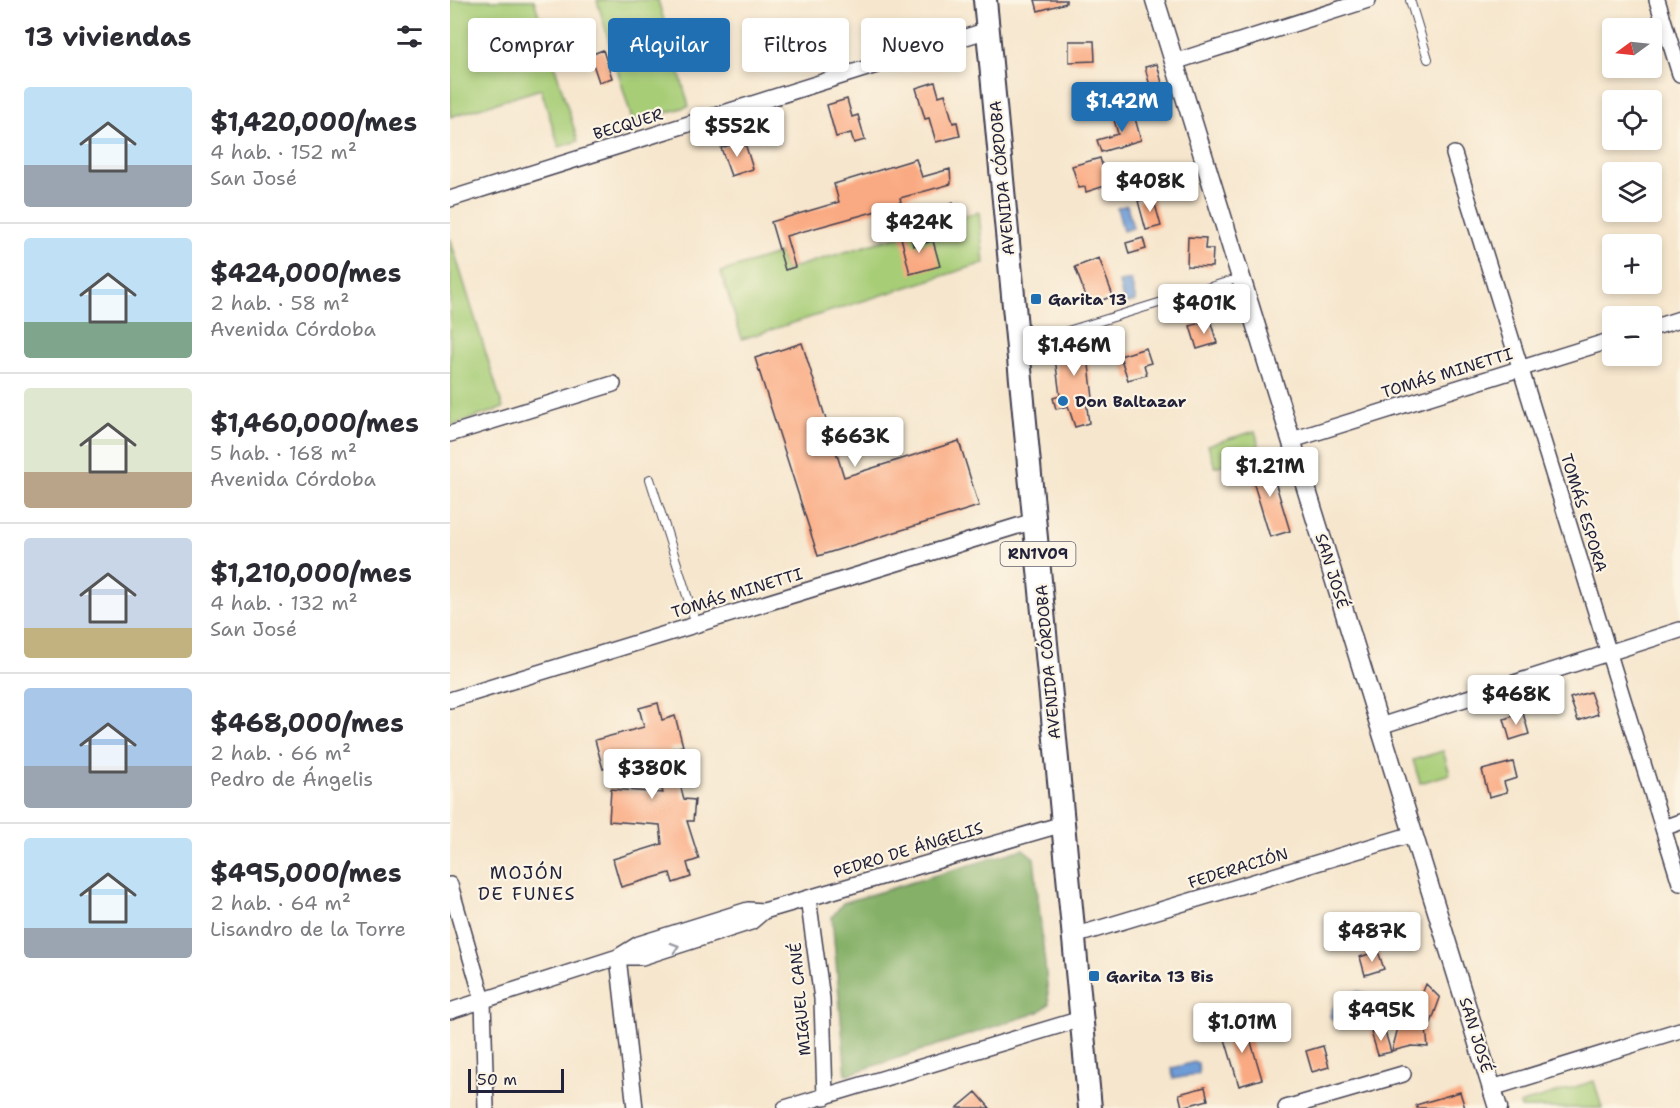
<!DOCTYPE html>
<html lang="es">
<meta charset="utf-8">
<style>
:root{--surface:#fff;--page:#f7f7f7;--text:#2b2b33;--muted:#7c7c81;--line:#e1e1e2;--accent:#1f6fb2}
body{margin:0;font-family:"Shantell Sans",sans-serif;background:var(--page);color:var(--text);height:100vh;display:flex;flex-direction:column;font-size:22px;white-space:nowrap}
*{box-sizing:border-box;margin:0}
p{font-size:20px;color:var(--muted)}
.icon{flex:none;width:33px;height:33px;fill:none;stroke:currentColor;stroke-width:2;stroke-linecap:round;stroke-linejoin:round}
.map{position:relative;flex:1;overflow:hidden}
.sheet{display:flex;flex-direction:column;background:var(--surface);width:450px}
.sheet>*{flex:none}
.guide{position:absolute;left:18px;top:18px;width:570px;height:54px;display:flex;gap:12px}
.needle{width:39px;rotate:255deg}
.controls{position:absolute;left:1152px;top:18px;display:grid;gap:12px}
.controls a{display:grid;place-items:center;width:60px;height:60px;border-radius:6px;background:var(--surface);box-shadow:0 3px 9px #0003;font-size:30px}
.scale{position:absolute;left:18px;bottom:15px;width:96px;box-sizing:border-box;padding-left:6px;border:3px solid #22223b;border-top:0;font-size:16px;line-height:21px;white-space:nowrap;color:#22223b;-webkit-text-stroke:4px #fcf5e5;paint-order:stroke}
.price{position:absolute;translate:-50% -51px;padding:0 14px;border-radius:6px;background:#fff;color:#222;font-size:20px;line-height:39px;filter:drop-shadow(0 2px 3px #0008)}
.price::after{content:'';position:absolute;left:50%;top:36px;width:18px;height:14px;margin-left:-9px;background:inherit;clip-path:polygon(0 0,100% 0,50% 100%)}
.price.active{background:var(--accent);color:#fff}
ul{padding:0;list-style:none}
li{display:flex;align-items:center;gap:18px;height:150px;padding:0 24px}
li+li{border-top:2px solid var(--line)}
li span{display:grid;place-items:center;flex:none;width:168px;height:120px;border-radius:6px;color:#555}
li>.icon{margin-inline-start:auto}
span .icon{width:72px;height:72px;fill:#fffc;stroke-width:1}
li b{font-size:26px}
h2{display:flex;justify-content:space-between;align-items:center;height:72px;padding:0 24px;font-size:26px}
.pill{padding:0 21px;border-radius:6px;background:var(--surface);box-shadow:0 3px 9px #0003;font-size:21px;line-height:54px}
.pill.active{background:var(--accent);color:#fff}
main{display:flex;flex:1;min-height:0}
.map>svg:first-child{display:block}
.green{fill:#a7cd77;stroke:#647859;stroke-width:1.5}
.forest{fill:#85b068;stroke:#546952;stroke-width:1.5}
.water{fill:#6e9cd6;stroke:#485f88;stroke-width:1.5}
.building{fill:#faaa82}
.lines{fill:none;stroke-linecap:round;stroke-linejoin:round}
.service-casing{stroke:#423f51;stroke-width:10}
.minor-casing{stroke:#423f51;stroke-width:18}
.tertiary-casing{stroke:#423f51;stroke-width:21}
.primary-casing{stroke:#423f51;stroke-width:26}
.service{stroke:#fff;stroke-width:8}
.minor{stroke:#fff;stroke-width:15}
.tertiary{stroke:#fff;stroke-width:18}
.primary{stroke:#fff;stroke-width:22}
.oneway{stroke:#9c9ca7}
.poi-dot{fill:#1f6fb2;stroke:#fcf5e5;stroke-width:2}
.labels{text-anchor:middle;dominant-baseline:central;stroke-width:4.5;stroke-linejoin:round;paint-order:stroke}
.shield{fill:#fcf5e5;stroke:#63616e;stroke-width:1.5}
.shield-label{font-size:15px;font-weight:bold;fill:#22223b}
.street-label{font-size:16px;fill:#22223b;stroke:#fcf5e5}
.poi-label{font-size:16px;font-weight:bold;fill:#22223b;stroke:#fcf5e5;text-anchor:start}
.neighbourhood-label{font-size:18px;letter-spacing:1.5px;fill:#22223b;stroke:#fcf5e5}
</style>
<main>
<section class="sheet">
<h2>13 viviendas<svg class="icon" aria-label="filters" viewBox="0 0 24 24"><path d="M4 7h16M4 17h16"/><circle cx="9" cy="7" r="2"/><circle cx="15" cy="17" r="2"/></svg></h2>
<ul>
<li><span style="background:linear-gradient(#bfe0f5 65%,#9aa5b1 0)"><svg class="icon" aria-label="home" viewBox="0 0 24 24"><path d="M3 11l9-7 9 7M6 9v11h12V9"/></svg></span><div><b>$1,420,000/mes</b><p>4 hab. · 152 m²</p><p>San José</p></div></li>
<li><span style="background:linear-gradient(#bfe0f5 70%,#7fa58c 0)"><svg class="icon" aria-label="home" viewBox="0 0 24 24"><path d="M3 11l9-7 9 7M6 9v11h12V9"/></svg></span><div><b>$424,000/mes</b><p>2 hab. · 58 m²</p><p>Avenida Córdoba</p></div></li>
<li><span style="background:linear-gradient(#dfe7d0 70%,#b9a48a 0)"><svg class="icon" aria-label="home" viewBox="0 0 24 24"><path d="M3 11l9-7 9 7M6 9v11h12V9"/></svg></span><div><b>$1,460,000/mes</b><p>5 hab. · 168 m²</p><p>Avenida Córdoba</p></div></li>
<li><span style="background:linear-gradient(#c9d6e8 75%,#c2b280 0)"><svg class="icon" aria-label="home" viewBox="0 0 24 24"><path d="M3 11l9-7 9 7M6 9v11h12V9"/></svg></span><div><b>$1,210,000/mes</b><p>4 hab. · 132 m²</p><p>San José</p></div></li>
<li><span style="background:linear-gradient(#a9c7e8 65%,#9aa5b1 0)"><svg class="icon" aria-label="home" viewBox="0 0 24 24"><path d="M3 11l9-7 9 7M6 9v11h12V9"/></svg></span><div><b>$468,000/mes</b><p>2 hab. · 66 m²</p><p>Pedro de Ángelis</p></div></li>
<li><span style="background:linear-gradient(#bfe0f5 75%,#9aa5b1 0)"><svg class="icon" aria-label="home" viewBox="0 0 24 24"><path d="M3 11l9-7 9 7M6 9v11h12V9"/></svg></span><div><b>$495,000/mes</b><p>2 hab. · 64 m²</p><p>Lisandro de la Torre</p></div></li>
</ul>
</section>
<div class="map">
<svg width="1230" height="1108" viewBox="0 0 1230 1108">
<rect width="100%" height="100%" fill="#fcf5e5"/>
<filter id="ink" filterUnits="userSpaceOnUse"><feTurbulence type="fractalNoise" baseFrequency=".0167" numOctaves="2"/><feDisplacementMap in="SourceGraphic" scale="12" xChannelSelector="R" yChannelSelector="G"/><feConvolveMatrix kernelMatrix="1 2 1 2 8 2 1 2 1" color-interpolation-filters="sRGB"/></filter>
<filter id="wash" filterUnits="userSpaceOnUse"><feTurbulence type="fractalNoise" baseFrequency=".008" numOctaves="4" result="noise"/><feDisplacementMap in="SourceGraphic" scale="24" xChannelSelector="R" yChannelSelector="G"/><feGaussianBlur stdDeviation="1.35" result="paint"/><feColorMatrix in="noise" values="0 0 0 0 0 0 0 0 0 0 0 0 0 0 0 0 0 1.4 0 .05"/><feComposite in="paint" operator="in"/></filter>
<g filter="url(#wash)">
<rect width="100%" height="100%" fill="#f6e6cd"/>
<path class="green" d="M0,0H84L128,141L109,147L91,89L0,117Z
M147,0H208L239,106L183,123Z
M529,212L534,263L292,339L271,272L330,253L335,270Z
M0,238L53,408L0,426Z
M805,431L811,452L765,467L758,445Z
M993,751L1000,774L970,783L963,760Z
M1144,1081L1152,1108H1071L1070,1104Z"/>
<path class="forest" d="M573,849L584,858L599,1004L589,1012L396,1075L382,917L393,903Z"/>
<path class="water" d="M677,205L683,228L673,231L667,208Z
M681,280L686,301L674,304L669,282Z
M909,991L917,994L919,1001L915,1007L903,1010L900,1022L896,1024L883,1020L880,1016C883,1003 896,993 909,991Z
M745,1062L748,1063L749,1074L723,1079L722,1068Z"/>
<g id="blocks">
<path class="building" d="M585,0H616V3L588,11Z
M619,41H644L645,61L619,62Z
M153,50L162,78L149,82L140,55Z
M707,64L713,87L701,90L695,67Z
M485,82L489,96L495,94L503,123L507,122L510,136L486,142L479,118L475,119L466,88Z
M397,99L402,117L408,115L415,140L404,143L401,133L386,137L377,105Z
M683,111L691,140L651,152L647,140L668,134L663,116Z
M294,140L303,169L281,176L271,148Z
M650,158L658,185L636,192L635,187L629,188L622,166Z
M466,159L472,177L500,169L501,184L450,198L451,202L423,212L336,236L345,267L335,270L321,222L389,202L384,184Z
M703,197L711,226L696,230L688,201Z
M503,203L505,219L487,225L485,209Z
M459,227L463,246L483,241L490,266L460,274L449,229Z
M738,237L756,238L755,249H763L762,267L737,266Z
M693,238L696,249L679,254L676,243Z
M649,258L663,296L639,305L625,267Z
M760,320L767,343L747,349L740,326Z
M635,332L643,398L636,400L639,423L625,427L618,406L606,409L603,398L610,396L603,342Z
M352,343L394,477L509,441L529,506L368,556L305,358Z
M696,348L701,363L694,365L697,375L678,380L670,356Z
M817,455L840,531L820,537L802,478L808,477L803,459Z
M1140,692L1148,714L1128,721L1120,698Z
M208,703L212,720L225,716L233,746L220,749L234,799L245,800L243,821H237L249,859L237,863L241,877L223,883L220,873L171,887L163,859L212,844L210,825L159,821L161,789L213,793L202,755L153,769L145,740L194,727L189,708Z
M1073,713L1079,734L1060,740L1054,719Z
M1063,762L1067,778L1054,782L1057,792L1039,797L1032,770Z
M928,951L934,969L915,975L910,957Z
M976,984L990,998L981,1023L975,1020L978,1047L962,1046L942,1051L954,1004L966,1009Z
M795,1022L812,1079L789,1086L772,1029Z
M934,1028L941,1052L928,1055L921,1032Z
M873,1046L879,1067L862,1072L856,1051Z
M755,1087L758,1100L732,1107L729,1094Z
M526,1092L540,1108H507Z
M1010,1092L1015,1108H967L966,1105Z"/>
</g>
</g>
<g filter="url(#ink)">
<use href="#blocks" fill-opacity="0" stroke="#423f51" stroke-width="1.5"/>
<g class="lines">
<g class="service-casing">
<path id="service" d="M960,0L978,59
M569,346L790,278
M200,479L246,624"/>
</g>
<g class="minor-casing">
<path id="minor" d="M1207,0L1230,74
M724,62L918,0
M1004,154L1230,883
M0,199L538,30
M1202,328L1230,319
M0,434L163,384
M842,440L1162,340
M0,700L584,521
M930,726L1230,630
M1213,828L1230,822
M0,885L33,1000L36,1108
M358,898L372,999L375,1097
M624,936L963,834
M168,957H192L301,922L314,911
M168,957L185,1108
M0,1011L168,957L189,944L298,910L314,911L613,824
M1042,1088L1230,1030
M335,1108L631,1019
M836,1108L953,1074"/>
</g>
<g class="tertiary-casing">
<path id="tertiary" d="M705,0L1048,1108"/>
</g>
<g class="primary-casing">
<path id="primary" d="M535,0L640,1108"/>
</g>
<use href="#service" class="service"/>
<use href="#minor" class="minor"/>
<use href="#tertiary" class="tertiary"/>
<use href="#primary" class="primary"/>
</g>
<defs><path id="oneway-chevron" d="M-2-3.5L2.5 0L-2 3.5" fill="none" stroke-width="1.6" stroke-linecap="round" stroke-linejoin="round" transform="scale(1.5)"/></defs>
<use class="oneway" href="#oneway-chevron" transform="translate(225 947) rotate(-18)"/>
</g>
<g class="poi-dot">
<rect x="580" y="293" width="12" height="12" rx="3"/>
<circle cx="613" cy="401" r="6"/>
<rect x="638" y="970" width="12" height="12" rx="3"/>
</g>
<g class="labels">
<rect class="shield" x="550.5" y="542" width="75" height="24" rx="4.5"/>
<g class="shield-label">
<text x="588" y="554">RN1V09</text>
</g>
<g class="street-label">
<text transform="translate(178 124) rotate(-17)">BECQUER</text>
<text transform="translate(552 178) rotate(-95)">AVENIDA CÓRDOBA</text>
<text transform="translate(997 373) rotate(-17)">TOMÁS MINETTI</text>
<text transform="translate(1134 513) rotate(73)">TOMÁS ESPORA</text>
<text transform="translate(882 571) rotate(73)">SAN JOSÉ</text>
<text transform="translate(287 593) rotate(-17)">TOMÁS MINETTI</text>
<text transform="translate(598 662) rotate(-95)">AVENIDA CÓRDOBA</text>
<text transform="translate(458 850) rotate(-17)">PEDRO DE ÁNGELIS</text>
<text transform="translate(788 868) rotate(-17)">FEDERACIÓN</text>
<text transform="translate(350 999) rotate(-95)">MIGUEL CANÉ</text>
<text transform="translate(1026 1035) rotate(73)">SAN JOSÉ</text>
</g>
<g class="poi-label">
<text x="598" y="299">Garita 13</text>
<text x="625" y="401">Don Baltazar</text>
<text x="656" y="976">Garita 13 Bis</text>
</g>
<g class="neighbourhood-label">
<text x="77" y="873">MOJÓN<tspan x="77" dy="21">DE FUNES</tspan></text>
</g>
</g>
</svg>
<div class="controls">
<a><svg class="needle" viewBox="-14 -14 28 28"><path d="M0-13l5 13h-10z" fill="#e53935"/><path d="M0 13l5-13h-10z" fill="#7c7c81"/></svg></a>
<a><svg class="icon" aria-label="locate" viewBox="0 0 24 24"><circle cx="12" cy="12" r="6"/><path d="M12 2v4M12 18v4M2 12h4M18 12h4"/></svg></a>
<a><svg class="icon" aria-label="layers" viewBox="0 0 24 24"><path d="M12 4l9 5-9 5-9-5zM3 14l9 5 9-5"/></svg></a>
<a>+</a>
<a>−</a>
</div>
<div class="scale">50 m</div>
<b class="price active" style="left:672px;top:133px">$1.42M</b>
<b class="price" style="left:287px;top:158px">$552K</b>
<b class="price" style="left:700px;top:213px">$408K</b>
<b class="price" style="left:469px;top:254px">$424K</b>
<b class="price" style="left:754px;top:335px">$401K</b>
<b class="price" style="left:624px;top:377px">$1.46M</b>
<b class="price" style="left:405px;top:468px">$663K</b>
<b class="price" style="left:820px;top:498px">$1.21M</b>
<b class="price" style="left:1066px;top:726px">$468K</b>
<b class="price" style="left:202px;top:800px">$380K</b>
<b class="price" style="left:922px;top:963px">$487K</b>
<b class="price" style="left:931px;top:1042px">$495K</b>
<b class="price" style="left:792px;top:1054px">$1.01M</b>
<div class="guide">
<a class="pill">Comprar</a>
<a class="pill active">Alquilar</a>
<a class="pill">Filtros</a>
<a class="pill">Nuevo</a>
</div>
</div>
</main>
